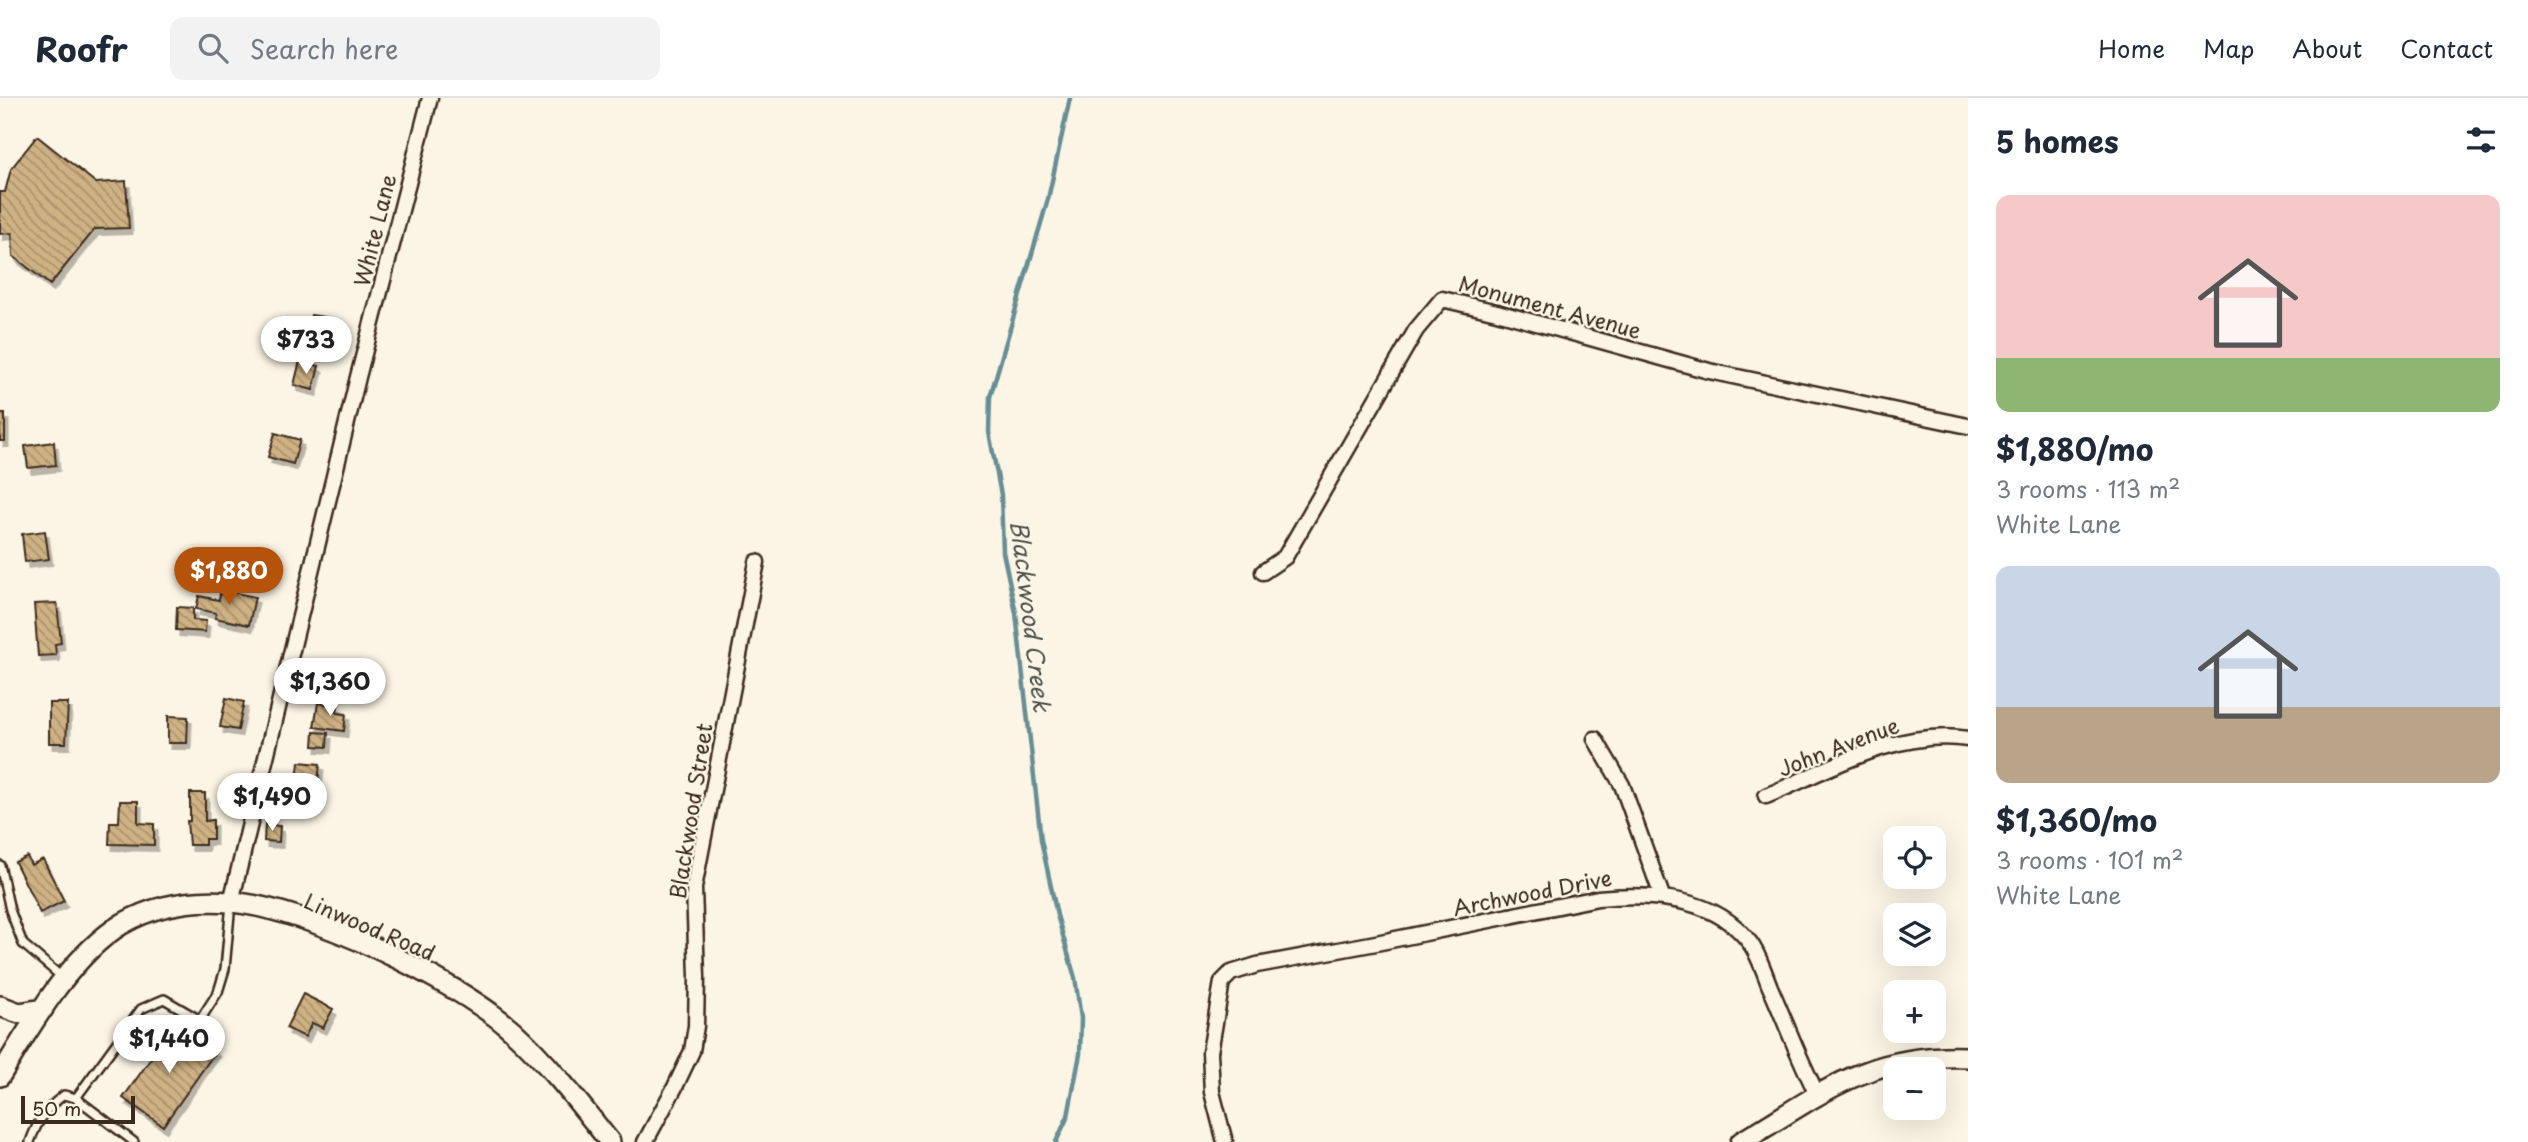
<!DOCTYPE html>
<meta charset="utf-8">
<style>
:root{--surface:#fff;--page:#f2f2f3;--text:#1f2937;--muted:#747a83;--line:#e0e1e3;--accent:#b45309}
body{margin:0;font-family:"Playpen Sans",sans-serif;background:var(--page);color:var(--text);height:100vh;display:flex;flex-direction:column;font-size:26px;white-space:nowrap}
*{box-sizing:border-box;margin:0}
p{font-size:23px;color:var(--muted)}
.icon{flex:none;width:38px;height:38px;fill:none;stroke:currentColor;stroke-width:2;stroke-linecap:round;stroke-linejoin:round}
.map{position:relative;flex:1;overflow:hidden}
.details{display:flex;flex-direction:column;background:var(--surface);width:560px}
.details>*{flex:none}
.buttons{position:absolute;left:1883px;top:728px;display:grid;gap:14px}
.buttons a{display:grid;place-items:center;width:63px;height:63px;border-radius:14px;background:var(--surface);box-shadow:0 7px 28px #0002;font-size:35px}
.scale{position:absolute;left:21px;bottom:18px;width:114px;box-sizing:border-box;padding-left:7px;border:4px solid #3b2a1e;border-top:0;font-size:19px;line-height:24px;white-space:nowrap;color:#3b2a1e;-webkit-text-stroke:5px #fcf5e5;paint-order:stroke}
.price{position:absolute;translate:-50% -60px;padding:0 16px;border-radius:24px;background:#fff;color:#222;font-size:23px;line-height:46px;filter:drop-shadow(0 2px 4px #0008)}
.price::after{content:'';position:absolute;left:50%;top:42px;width:21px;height:16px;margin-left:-10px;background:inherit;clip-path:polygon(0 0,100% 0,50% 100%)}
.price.active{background:var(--accent);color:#fff}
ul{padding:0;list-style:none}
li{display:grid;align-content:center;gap:14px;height:371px;padding:0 28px}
li span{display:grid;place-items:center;height:217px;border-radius:14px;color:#555}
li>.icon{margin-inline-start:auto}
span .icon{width:126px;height:126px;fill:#fffc;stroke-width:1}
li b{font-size:30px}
h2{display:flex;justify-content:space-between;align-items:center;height:84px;padding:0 28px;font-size:30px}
header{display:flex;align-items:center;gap:42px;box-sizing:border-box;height:98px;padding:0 35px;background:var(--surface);border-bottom:2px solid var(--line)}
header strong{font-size:33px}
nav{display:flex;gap:38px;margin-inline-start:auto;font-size:24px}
.search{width:490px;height:63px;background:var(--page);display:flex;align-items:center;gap:18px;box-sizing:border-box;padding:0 24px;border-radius:14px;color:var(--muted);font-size:26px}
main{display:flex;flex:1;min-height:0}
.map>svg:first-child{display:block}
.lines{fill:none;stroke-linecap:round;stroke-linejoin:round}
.stream{stroke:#668e94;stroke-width:4.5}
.building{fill:url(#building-back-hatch);stroke:#3b2a1e;stroke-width:2;filter:url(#shadow)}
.service-casing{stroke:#3b2a1e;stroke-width:12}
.minor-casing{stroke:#3b2a1e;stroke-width:19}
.secondary-casing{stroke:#3b2a1e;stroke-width:24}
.service{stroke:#fcf5e5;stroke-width:7}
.minor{stroke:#fcf5e5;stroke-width:14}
.secondary{stroke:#fcf5e5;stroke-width:19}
.labels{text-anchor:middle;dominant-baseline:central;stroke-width:5;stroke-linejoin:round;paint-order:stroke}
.street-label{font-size:21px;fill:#3b2a1e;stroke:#fcf5e5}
.water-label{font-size:23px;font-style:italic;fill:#4d544f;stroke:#fcf5e5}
</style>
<header>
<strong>Roofr</strong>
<div class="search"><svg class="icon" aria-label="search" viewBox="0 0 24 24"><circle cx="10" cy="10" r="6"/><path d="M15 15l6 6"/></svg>Search here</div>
<nav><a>Home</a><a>Map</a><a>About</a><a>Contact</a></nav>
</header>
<main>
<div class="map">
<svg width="1968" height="1044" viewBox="0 0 1968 1044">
<defs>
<pattern id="building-back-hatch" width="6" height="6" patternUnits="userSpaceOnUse" patternTransform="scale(1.75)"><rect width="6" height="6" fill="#cfb284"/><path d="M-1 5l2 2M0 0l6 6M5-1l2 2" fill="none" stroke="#a9916b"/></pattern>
<filter id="shadow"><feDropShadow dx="3.5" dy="6" stdDeviation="0" flood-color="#0004"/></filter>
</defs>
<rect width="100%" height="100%" fill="#fcf5e5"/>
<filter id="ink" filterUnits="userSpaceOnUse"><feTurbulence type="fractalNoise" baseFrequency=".0143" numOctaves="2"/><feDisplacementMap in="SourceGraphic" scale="14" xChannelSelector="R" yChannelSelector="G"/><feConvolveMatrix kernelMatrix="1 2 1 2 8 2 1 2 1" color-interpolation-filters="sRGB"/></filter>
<g filter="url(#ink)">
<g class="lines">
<path class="stream" d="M1056,1044L1068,1018L1080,956L1081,920L1075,880L1057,817L1041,742L1016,515L1003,454L1001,397L989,334L990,299L1048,101L1070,0"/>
</g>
<path class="building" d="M37,38L96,85L126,83L129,130L95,131L50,187L13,158L12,135L0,136V94H5L11,71Z
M311,217L331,220L326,252L306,250Z
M300,263L319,268L313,292L294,287Z
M0,316H5V343H0Z
M275,335L300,342L293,366L268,359Z
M54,344L56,367L28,370L25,348Z
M45,433L49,461L25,464L22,436Z
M231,494L255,499L249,527L215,520L216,515L196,511L199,498L219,502L220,496L230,497Z
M57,505L61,545L55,546L56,557L38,558L34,506Z
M177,509L193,510V522L206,523L205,534L176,532Z
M226,600L244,604L238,632L220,629Z
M49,605H68L66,645H49Z
M318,605L338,608L337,615L346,616L344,633L314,629Z
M168,618L188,619L187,645H168Z
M314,634L328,635L327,649L313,648Z
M299,664L320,666L318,685L297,683Z
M190,695H205V723L213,722V741H205V747H189L187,723H190Z
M120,703H138V725L154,726V747L109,746L110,724H119Z
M265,726L280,728L279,744L264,743Z
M27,758L31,767L43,761L64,803L40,815L15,764Z
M303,896L333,911L323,930L312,925L305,939L286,930Z
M175,926L216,953L163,1028L123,1000Z"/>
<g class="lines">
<g class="service-casing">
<path id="service" d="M0,767L10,812L23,846L63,880
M76,1000L134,1044
M30,1044C37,1024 46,1010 64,997L76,1000L141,911L164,901L200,922L218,894L225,871L231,805"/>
</g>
<g class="minor-casing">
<path id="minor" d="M1263,474L1285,459L1416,232L1442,201L1497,214L1709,273L1968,328
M1595,641L1622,687L1662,798
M1766,698C1828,672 1898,630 1968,641
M231,804L358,279L430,0
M645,1044L675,989L692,953L696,928L697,879L694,790L757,464
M1225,1044L1212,994L1210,954L1222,884L1231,875L1257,867L1376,845L1598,800C1650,795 1716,799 1750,845C1759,857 1764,874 1770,889C1786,925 1799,961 1817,996"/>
</g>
<g class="secondary-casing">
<path id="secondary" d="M0,908L19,915L43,911
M0,978C32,926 70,858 122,826C155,807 192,801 230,804C307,810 454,881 512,932C549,966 579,1005 610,1044
M1741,1044C1823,995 1867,955 1968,959"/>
</g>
<use href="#service" class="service"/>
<use href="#minor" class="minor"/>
<use href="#secondary" class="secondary"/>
</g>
</g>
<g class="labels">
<g class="street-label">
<text transform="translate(374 132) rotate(-76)">White Lane</text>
<text transform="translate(1550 208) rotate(15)">Monument Avenue</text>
<text transform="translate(1838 648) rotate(-21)">John Avenue</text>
<text transform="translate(690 713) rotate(-81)">Blackwood Street</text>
<text transform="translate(1532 794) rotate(-11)">Archwood Drive</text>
<text transform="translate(370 828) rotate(23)">Linwood Road</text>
</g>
<g class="water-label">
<text transform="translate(1032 518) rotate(83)">Blackwood Creek</text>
</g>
</g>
</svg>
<div class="buttons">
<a><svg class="icon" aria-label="locate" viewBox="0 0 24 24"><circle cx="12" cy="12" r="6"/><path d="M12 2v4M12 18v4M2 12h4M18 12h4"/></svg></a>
<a><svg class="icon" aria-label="layers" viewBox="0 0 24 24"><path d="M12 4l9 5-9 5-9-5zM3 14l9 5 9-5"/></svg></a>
<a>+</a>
<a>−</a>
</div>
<div class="scale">50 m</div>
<b class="price" style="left:306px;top:278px">$733</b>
<b class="price active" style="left:229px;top:509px">$1,880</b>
<b class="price" style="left:330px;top:620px">$1,360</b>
<b class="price" style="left:272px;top:735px">$1,490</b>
<b class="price" style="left:169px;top:977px">$1,440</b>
</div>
<section class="details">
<h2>5 homes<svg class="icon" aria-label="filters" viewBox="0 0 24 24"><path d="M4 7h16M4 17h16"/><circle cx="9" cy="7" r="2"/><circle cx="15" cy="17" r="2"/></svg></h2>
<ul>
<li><span style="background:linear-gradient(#f6c9c9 75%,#8fb573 0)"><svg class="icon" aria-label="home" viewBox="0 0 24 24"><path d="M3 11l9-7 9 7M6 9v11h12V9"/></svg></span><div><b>$1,880/mo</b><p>3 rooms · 113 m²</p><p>White Lane</p></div></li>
<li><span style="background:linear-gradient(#c9d6e8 65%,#b9a48a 0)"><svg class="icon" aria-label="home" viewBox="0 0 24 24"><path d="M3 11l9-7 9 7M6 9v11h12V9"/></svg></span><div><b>$1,360/mo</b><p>3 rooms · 101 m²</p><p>White Lane</p></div></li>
</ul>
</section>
</main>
